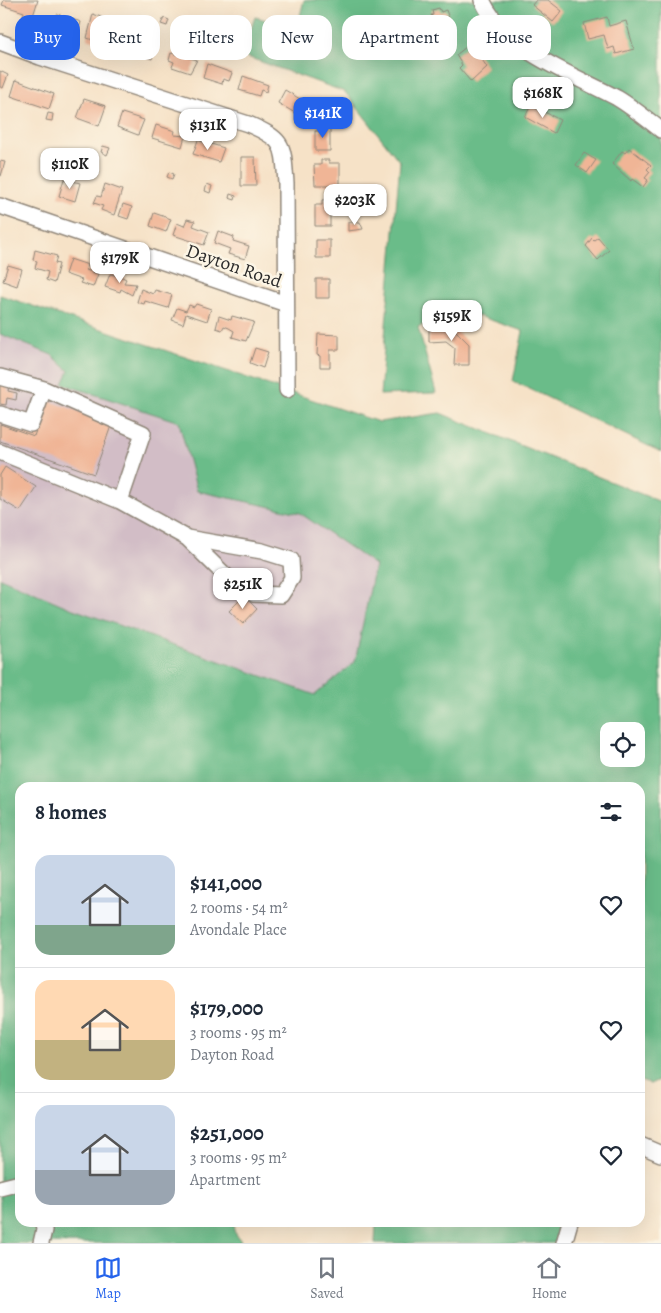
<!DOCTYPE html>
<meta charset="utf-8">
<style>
:root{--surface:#fff;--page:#f6f6f7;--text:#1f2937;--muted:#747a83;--line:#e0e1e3;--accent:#2563eb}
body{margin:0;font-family:Alegreya,serif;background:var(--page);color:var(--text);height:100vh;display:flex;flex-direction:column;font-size:19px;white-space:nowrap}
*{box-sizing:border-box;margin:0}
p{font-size:16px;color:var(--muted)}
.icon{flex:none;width:28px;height:28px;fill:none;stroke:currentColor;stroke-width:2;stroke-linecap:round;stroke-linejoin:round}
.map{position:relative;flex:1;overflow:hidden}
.details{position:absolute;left:15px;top:782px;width:630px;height:445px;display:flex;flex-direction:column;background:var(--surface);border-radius:15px;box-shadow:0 5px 20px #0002}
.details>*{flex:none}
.banner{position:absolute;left:15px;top:15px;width:631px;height:45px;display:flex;gap:10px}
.tools{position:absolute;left:600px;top:722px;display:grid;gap:10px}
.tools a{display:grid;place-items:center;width:45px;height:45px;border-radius:10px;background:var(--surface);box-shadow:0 5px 20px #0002;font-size:25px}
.price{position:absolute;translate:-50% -42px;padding:0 11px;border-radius:10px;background:#fff;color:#222;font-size:16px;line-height:32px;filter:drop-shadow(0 1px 2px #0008)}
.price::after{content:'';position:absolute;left:50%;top:30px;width:15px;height:11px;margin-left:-8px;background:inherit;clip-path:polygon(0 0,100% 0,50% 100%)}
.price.on{background:var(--accent);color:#fff}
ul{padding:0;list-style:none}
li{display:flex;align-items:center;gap:15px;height:125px;padding:0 20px}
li+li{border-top:1px solid var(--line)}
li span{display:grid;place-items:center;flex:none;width:140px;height:100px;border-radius:15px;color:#555}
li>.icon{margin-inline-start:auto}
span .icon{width:60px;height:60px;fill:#fffc;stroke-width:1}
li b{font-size:21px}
h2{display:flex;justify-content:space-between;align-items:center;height:60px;padding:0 20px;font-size:21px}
.tag{padding:0 18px;border-radius:15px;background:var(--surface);box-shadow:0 5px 20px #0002;font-size:18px;line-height:45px}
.tag.on{background:var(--accent);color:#fff}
.tab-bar{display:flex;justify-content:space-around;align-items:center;height:70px;border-top:1px solid var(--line);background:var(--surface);font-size:14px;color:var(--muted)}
.tab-bar a{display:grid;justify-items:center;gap:2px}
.tab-bar .on{color:var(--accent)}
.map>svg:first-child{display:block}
.industrial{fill:#d2bdc6}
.forest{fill:#6abc89;stroke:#4a745a;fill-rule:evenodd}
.building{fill:#f0b596}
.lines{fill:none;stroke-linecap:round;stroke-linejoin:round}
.minor-casing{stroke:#908679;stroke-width:18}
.minor{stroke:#fff;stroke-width:15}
.labels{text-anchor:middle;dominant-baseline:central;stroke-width:5;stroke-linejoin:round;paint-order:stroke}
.street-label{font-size:19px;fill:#2b2b2b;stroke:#fcf5e5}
</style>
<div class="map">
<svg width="661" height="1243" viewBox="0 0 661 1243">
<rect width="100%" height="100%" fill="#fcf5e5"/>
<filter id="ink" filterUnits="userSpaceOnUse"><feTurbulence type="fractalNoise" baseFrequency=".02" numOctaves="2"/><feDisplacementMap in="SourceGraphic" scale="10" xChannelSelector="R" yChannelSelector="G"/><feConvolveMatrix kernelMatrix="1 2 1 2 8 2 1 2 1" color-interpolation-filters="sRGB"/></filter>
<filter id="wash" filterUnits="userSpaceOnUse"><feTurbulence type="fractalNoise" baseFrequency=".0096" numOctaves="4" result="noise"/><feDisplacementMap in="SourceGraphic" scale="20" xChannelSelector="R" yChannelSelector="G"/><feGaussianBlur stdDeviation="1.12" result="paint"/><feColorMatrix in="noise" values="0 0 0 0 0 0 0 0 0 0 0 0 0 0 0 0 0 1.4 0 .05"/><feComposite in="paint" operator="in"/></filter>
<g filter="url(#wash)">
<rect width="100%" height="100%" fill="#f6e2c7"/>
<path class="industrial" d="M0,334L52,355L69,371L64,384L179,422L197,491L300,513L375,565L355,662L315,695L70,608L0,578Z"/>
<path class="forest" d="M304,0H661V452L513,381L523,331L458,309L418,327L436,393L380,395L400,162L345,92L242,55L255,17L297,28Z
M0,295L379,422L440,413L661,502V1079L650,1084L640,1081V788H20V1222L235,1223L234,1231L242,1243H0V578L70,608L315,695L355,662L375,565L300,513L197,491L179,422L63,384L69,371L52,355L0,334ZM609,731H636V759H609Z
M376,1223H571L565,1243H375Z"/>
<g id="blocks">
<path class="building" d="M4,0H38L32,19L23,16L24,12L2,5Z
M536,0H548L562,11L553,22L532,5Z
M439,8L441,12L446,10L451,24L443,29V27L436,29L431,15H433L432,10Z
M57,14L81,22L77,36L58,30L60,23L55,21Z
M93,14L109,20L106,30L118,34L116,42L112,41L111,46L87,38Z
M607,17L609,26L626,21L634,49L616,54L614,47L608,49L604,35L588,39L584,23Z
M164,18L169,20L167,26L161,24Z
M226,25L231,27L229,33L224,32Z
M131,37L156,46L152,59L126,52Z
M472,45L487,67L471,82L459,68L462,65L456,55L466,47L468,49Z
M171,53L197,60L190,73L172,67L174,62L169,60Z
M207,64L232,73L229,81L223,79L222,84L203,78Z
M0,71L8,75L3,88L0,87Z
M243,76L268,85L266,92L261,90L259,96L239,90Z
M16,80L54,94L49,109L11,96Z
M285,90L305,102L303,106L299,104L295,113L278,103Z
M84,99L106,106L99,126L77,118Z
M531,105L560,120L554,133L525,117Z
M48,113L53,114L52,121L46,120Z
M122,113L144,120L138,135L117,127Z
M156,125L175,131L174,135L185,136L182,147L152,138Z
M321,126H330V151H315V131H321Z
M198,140L224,148L219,162L193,154Z
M103,146L110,148L107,155L101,152Z
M629,148L651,165L647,169L650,172L645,178L648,180L643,187L632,179L631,181L612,164L622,151L625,153Z
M584,153L596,160L587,173L576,165Z
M241,157H255L256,186H241Z
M321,160H329V163H340V185H315L314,165H321Z
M0,161L5,162L1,176H0Z
M169,172L174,174L172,179L167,177Z
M64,179L80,183L75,201L59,196Z
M105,184L122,190L114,215L101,210L103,206L94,203L97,196L101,197Z
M207,184L212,186L210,193L205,191Z
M357,189H364V196H357Z
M230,194L236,196L235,200L229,198Z
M330,199V226H315V205H322V200Z
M123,204L132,207L128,219L119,216Z
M154,213L171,219L166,232L150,226Z
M187,219L195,221L193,226L209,232L204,245L173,235L177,223L184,226Z
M348,222H360L363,229L348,231Z
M218,231L234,237L233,241L249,246L245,259L228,254L230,249L214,243Z
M598,237L609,250L598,260L586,246L592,238L594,240Z
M316,240H330V258H316Z
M35,250L57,256L55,263L59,264L54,283L46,280L48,272L35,268L37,261L33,260Z
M70,259L88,265L86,270L98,274L93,287L80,283L82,280L65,274Z
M8,265L22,269L17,286L3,281Z
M110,274L120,276L126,279L124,283L136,284L132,295L121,289L120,292L105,287Z
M316,279H329V298H316Z
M141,289L153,294L155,290L172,295L168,308L145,301L144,304L137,302Z
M196,304L211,309L207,321L186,314L183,324L172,320L177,308L186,311L189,305L194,307Z
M219,316L231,320L232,316L254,322L246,341L232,337L234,331L229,328L224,326L222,330L216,328Z
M443,321H453L452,327L469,344V365H454L455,348L446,341L429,342V330L443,329Z
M318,334L339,335V350H330V367H320V356L317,355Z
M255,348L268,352L263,368L250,363Z
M0,384L9,385L8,391L17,393L16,400L7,398L6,405L0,404Z
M47,400L112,423L94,474L0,441V424L34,436Z
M5,467L36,487L20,511L0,499V475Z
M244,596L257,609L243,624L229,611Z"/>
</g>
</g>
<g filter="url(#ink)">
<use href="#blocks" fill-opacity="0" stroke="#908679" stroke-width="1"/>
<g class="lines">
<g class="minor-casing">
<path id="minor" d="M482,0C507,53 569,72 617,98C632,107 647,119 661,130
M0,42L40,57L248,124C285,140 283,144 286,183L287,390
M0,206L286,304
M0,377L44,389L31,424L0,414
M44,389L143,433L120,501
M0,452L120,501L187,538L228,578L253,594L281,595L292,578L291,560L262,551L187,538
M640,1145L661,1154
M0,1188L20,1183
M41,1243L44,1230L43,1222
M564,1243L570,1222"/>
</g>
<use href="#minor" class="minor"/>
</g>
</g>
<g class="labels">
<g class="street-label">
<text transform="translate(234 266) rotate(19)">Dayton Road</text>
</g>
</g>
</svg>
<div class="tools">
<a><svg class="icon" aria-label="locate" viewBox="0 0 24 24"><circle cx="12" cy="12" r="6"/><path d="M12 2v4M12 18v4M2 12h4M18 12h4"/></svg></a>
</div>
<b class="price" style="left:543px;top:119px">$168K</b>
<b class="price on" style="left:323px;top:139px">$141K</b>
<b class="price" style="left:208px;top:151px">$131K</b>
<b class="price" style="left:70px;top:190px">$110K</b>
<b class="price" style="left:355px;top:226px">$203K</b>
<b class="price" style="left:120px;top:284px">$179K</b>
<b class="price" style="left:452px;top:342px">$159K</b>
<b class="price" style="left:243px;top:610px">$251K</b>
<div class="banner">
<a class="tag on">Buy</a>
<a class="tag">Rent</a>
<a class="tag">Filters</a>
<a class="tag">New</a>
<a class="tag">Apartment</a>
<a class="tag">House</a>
</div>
<section class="details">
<h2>8 homes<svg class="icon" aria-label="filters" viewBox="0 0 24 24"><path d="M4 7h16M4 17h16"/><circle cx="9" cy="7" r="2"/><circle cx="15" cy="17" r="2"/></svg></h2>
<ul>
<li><span style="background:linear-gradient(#c9d6e8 70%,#7fa58c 0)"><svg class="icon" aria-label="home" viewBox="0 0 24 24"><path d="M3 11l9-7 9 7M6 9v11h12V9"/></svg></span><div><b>$141,000</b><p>2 rooms · 54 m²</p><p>Avondale Place</p></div><svg class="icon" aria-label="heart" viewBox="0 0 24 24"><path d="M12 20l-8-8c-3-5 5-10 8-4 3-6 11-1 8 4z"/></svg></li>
<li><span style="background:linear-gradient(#ffd9b3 60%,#c2b280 0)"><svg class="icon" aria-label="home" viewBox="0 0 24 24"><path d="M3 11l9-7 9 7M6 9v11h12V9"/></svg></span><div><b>$179,000</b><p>3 rooms · 95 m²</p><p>Dayton Road</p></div><svg class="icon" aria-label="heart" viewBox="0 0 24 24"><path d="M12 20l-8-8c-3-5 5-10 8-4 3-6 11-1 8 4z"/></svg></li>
<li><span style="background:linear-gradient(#c9d6e8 65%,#9aa5b1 0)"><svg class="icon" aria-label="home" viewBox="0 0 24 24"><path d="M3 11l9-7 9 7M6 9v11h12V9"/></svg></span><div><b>$251,000</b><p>3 rooms · 95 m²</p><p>Apartment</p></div><svg class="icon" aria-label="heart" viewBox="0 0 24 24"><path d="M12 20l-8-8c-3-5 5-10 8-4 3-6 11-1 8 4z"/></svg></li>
</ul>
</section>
</div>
<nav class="tab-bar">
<a class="on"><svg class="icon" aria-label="map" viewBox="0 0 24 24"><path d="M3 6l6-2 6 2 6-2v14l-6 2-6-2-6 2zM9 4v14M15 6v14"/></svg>Map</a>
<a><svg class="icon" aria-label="saved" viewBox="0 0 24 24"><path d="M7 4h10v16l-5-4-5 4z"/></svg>Saved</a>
<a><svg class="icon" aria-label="home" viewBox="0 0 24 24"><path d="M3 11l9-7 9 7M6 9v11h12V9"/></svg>Home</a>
</nav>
